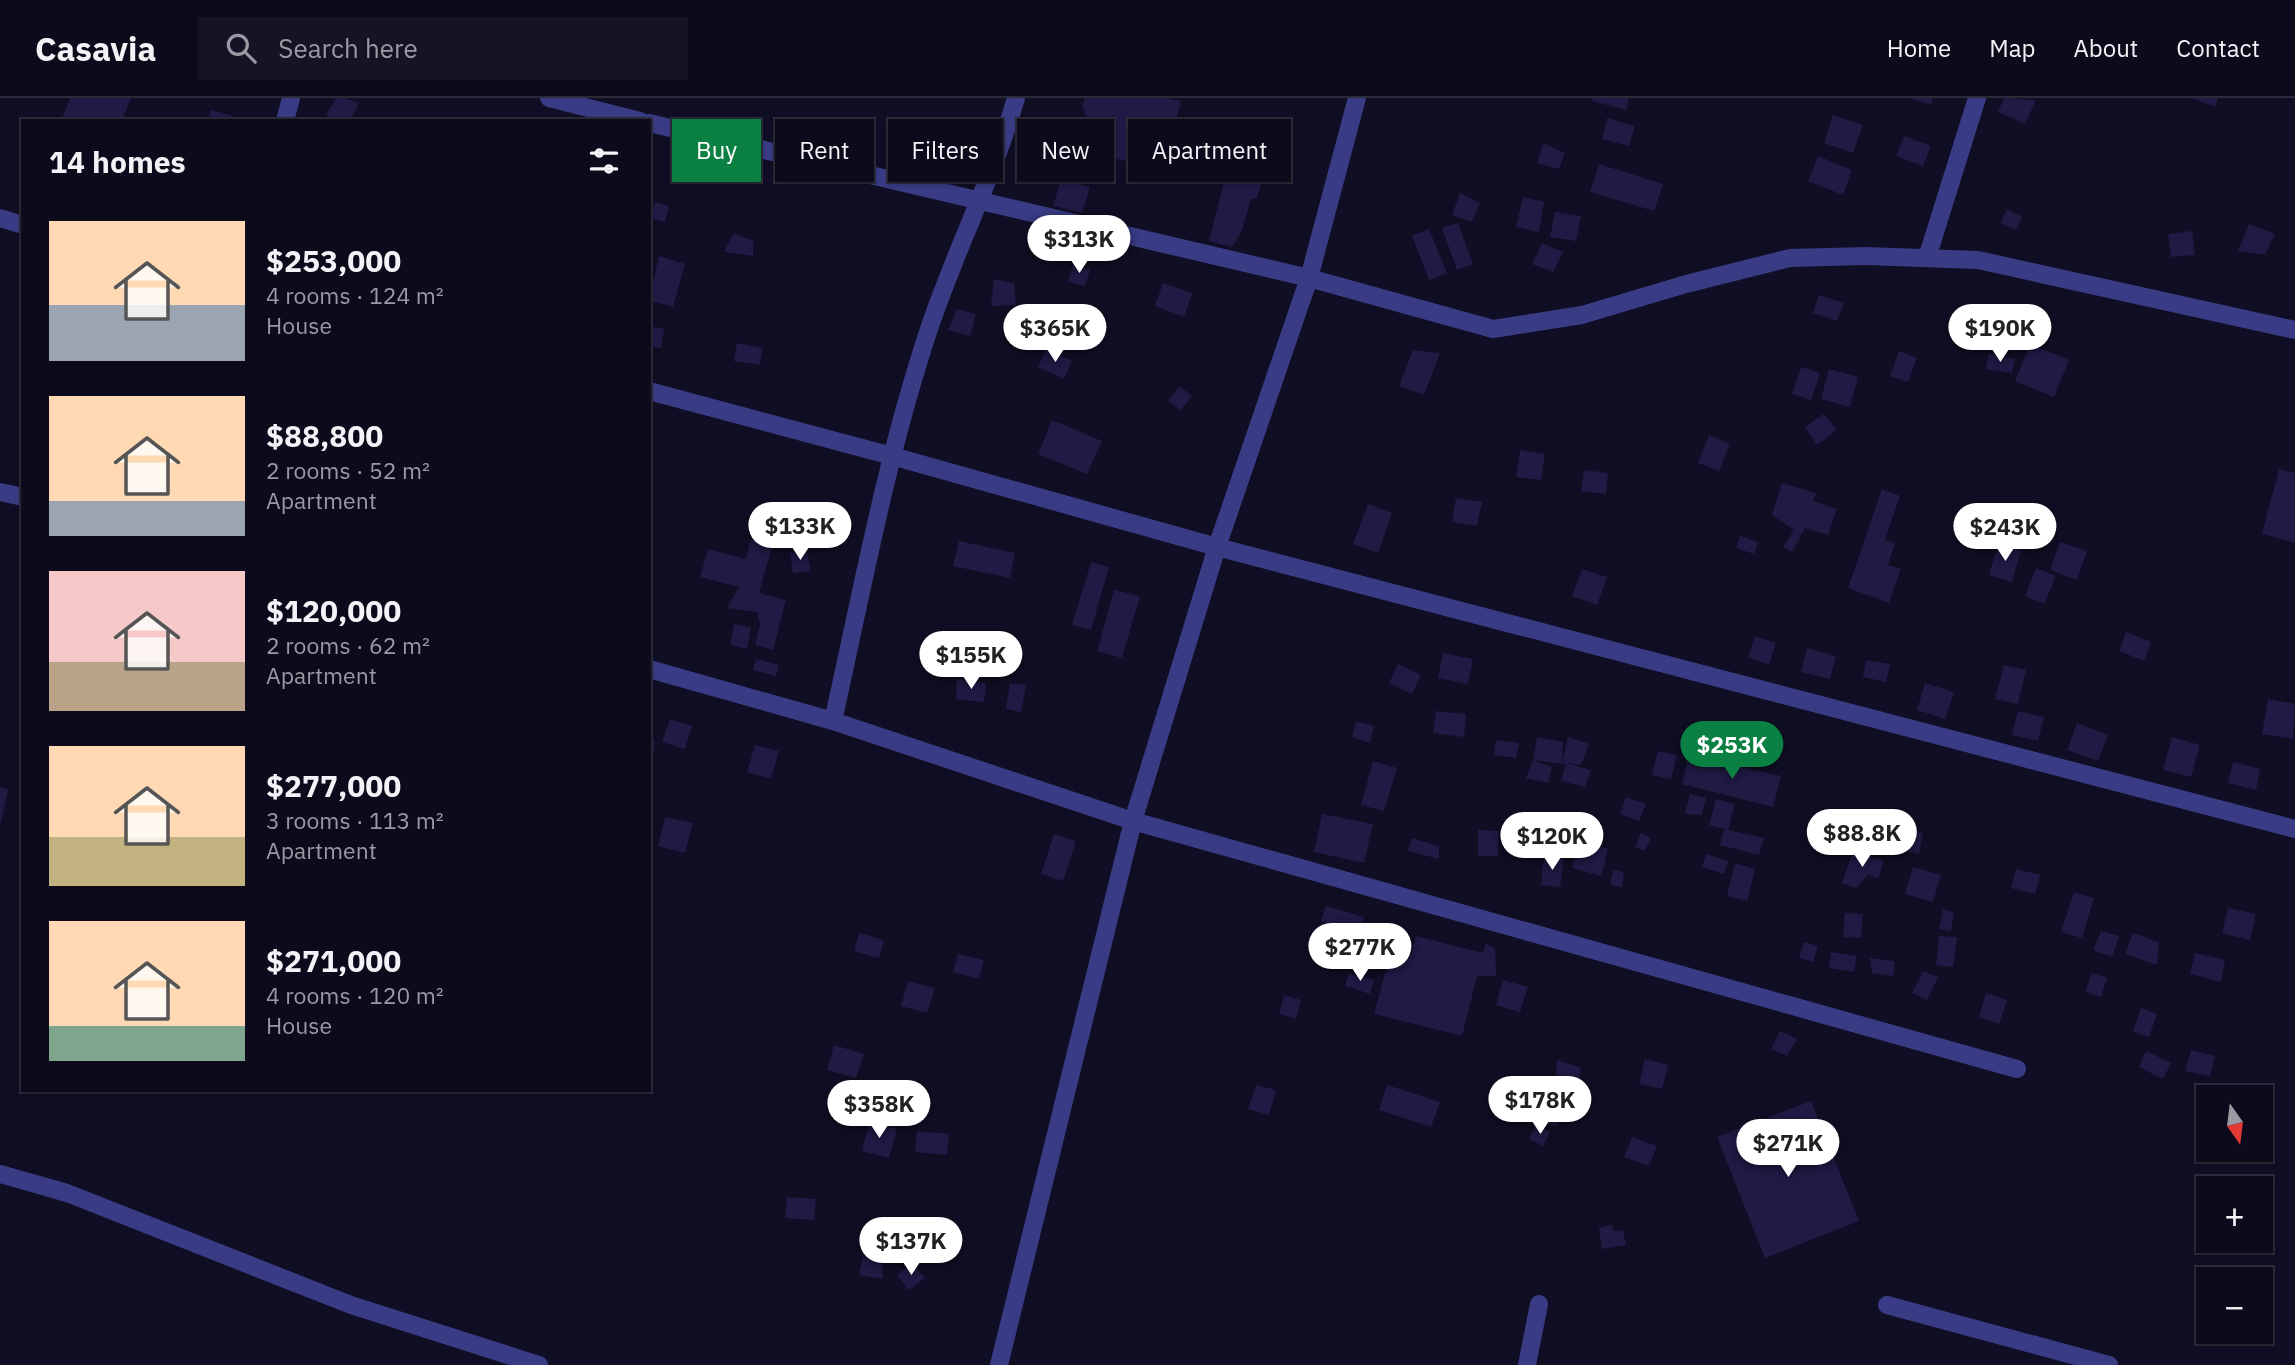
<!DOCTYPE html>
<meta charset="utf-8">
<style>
:root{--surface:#0c0a1b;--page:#151324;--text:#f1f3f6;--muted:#9a9aa3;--line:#2c2b3a;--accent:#0b8043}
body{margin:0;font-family:"IBM Plex Sans",sans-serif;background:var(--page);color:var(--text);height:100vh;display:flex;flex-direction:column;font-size:26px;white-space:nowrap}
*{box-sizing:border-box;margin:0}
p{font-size:23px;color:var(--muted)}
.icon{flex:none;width:38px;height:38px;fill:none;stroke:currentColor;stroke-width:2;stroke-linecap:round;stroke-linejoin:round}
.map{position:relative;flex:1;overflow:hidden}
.sheet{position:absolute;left:21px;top:21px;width:630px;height:973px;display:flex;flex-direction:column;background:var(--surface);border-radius:0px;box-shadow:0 2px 5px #0004,0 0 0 2px var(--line)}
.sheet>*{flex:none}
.guide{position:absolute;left:672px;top:21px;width:665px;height:63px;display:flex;gap:14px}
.needle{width:46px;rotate:166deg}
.buttons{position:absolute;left:2196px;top:987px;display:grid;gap:14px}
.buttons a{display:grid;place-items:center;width:77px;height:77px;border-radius:0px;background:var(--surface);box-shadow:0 2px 5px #0004,0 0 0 2px var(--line);font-size:35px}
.price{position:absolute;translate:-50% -60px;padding:0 16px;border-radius:24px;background:#fff;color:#222;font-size:23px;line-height:46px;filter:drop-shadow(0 2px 4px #0008)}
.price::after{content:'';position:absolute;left:50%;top:42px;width:21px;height:16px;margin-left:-10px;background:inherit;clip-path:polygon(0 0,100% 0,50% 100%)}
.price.active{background:var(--accent);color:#fff}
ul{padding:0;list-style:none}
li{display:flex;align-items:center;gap:21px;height:175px;padding:0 28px}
li span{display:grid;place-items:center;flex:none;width:196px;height:140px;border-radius:0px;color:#555}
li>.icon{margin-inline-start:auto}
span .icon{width:84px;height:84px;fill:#fffc;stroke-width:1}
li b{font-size:30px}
h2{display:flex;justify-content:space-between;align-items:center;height:84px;padding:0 28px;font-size:30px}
.chip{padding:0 24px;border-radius:0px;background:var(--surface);box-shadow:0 2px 5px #0004,0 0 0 2px var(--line);font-size:24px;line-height:63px}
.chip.active{background:var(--accent);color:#fff}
header{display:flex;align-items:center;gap:42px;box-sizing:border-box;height:98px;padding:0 35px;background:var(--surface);border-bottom:2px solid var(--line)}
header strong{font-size:33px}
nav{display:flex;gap:38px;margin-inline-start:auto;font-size:24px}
.search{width:490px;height:63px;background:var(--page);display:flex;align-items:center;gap:18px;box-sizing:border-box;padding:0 24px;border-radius:0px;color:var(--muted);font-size:26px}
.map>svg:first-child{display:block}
.building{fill:#201a45}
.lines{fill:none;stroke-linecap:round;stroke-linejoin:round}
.minor{stroke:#393b84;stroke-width:18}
</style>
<header>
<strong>Casavia</strong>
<div class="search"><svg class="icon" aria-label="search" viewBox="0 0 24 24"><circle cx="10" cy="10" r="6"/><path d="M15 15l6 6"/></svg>Search here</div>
<nav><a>Home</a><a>Map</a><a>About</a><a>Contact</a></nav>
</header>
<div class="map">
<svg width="2295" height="1267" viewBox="0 0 2295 1267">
<rect width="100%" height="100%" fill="#100e24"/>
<path class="building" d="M70,0H131L122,23H61Z
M336,0H345L359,5L350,23H337L326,17Z
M1085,0H1167L1181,3L1164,72L1100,57L1082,8Z
M1592,0H1629L1626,12L1592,3Z
M1910,0H1933L1931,7Z
M2004,0L2036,2L2025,26L1998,14Z
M2192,0H2218L2215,9Z
M211,12L240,20L239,23H208Z
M1833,17L1863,27L1853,55L1824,45Z
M1607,20L1635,28L1629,48L1602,41Z
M949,29L983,42L973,86L905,76L918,42L941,48Z
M1904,38L1931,48L1923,68L1896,58Z
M1228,40L1267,49L1260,76L1263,80L1257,100L1251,101L1242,133L1232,149L1209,143L1225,80L1218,78Z
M1543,45L1565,55L1559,71L1537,65Z
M1818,58L1852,72L1843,97L1808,83Z
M1599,66L1663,86L1654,113L1590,94Z
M1061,82L1090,89L1082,115L1053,108Z
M1460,95L1480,105L1472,124L1452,117Z
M1523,99L1544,104L1539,134L1516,129Z
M655,104L669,108L665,124L650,120Z
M2007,111L2022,119L2016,132L2000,125Z
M1555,114L1581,118L1576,143L1550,139Z
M1458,125L1473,166L1457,172L1442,130Z
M2249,126L2275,136L2265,157L2238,153Z
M1429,131L1447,175L1429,182L1412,138Z
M2192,133L2195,157L2171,159L2168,136Z
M734,135L753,143V158L724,154Z
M1542,145L1563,154L1553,174L1532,166Z
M659,158L685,166L673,209L649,202Z
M1073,166L1090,172L1085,188L1068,184Z
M994,181L1014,185L1016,207L991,208Z
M1163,185L1192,195L1184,219L1155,208Z
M1819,197L1844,205L1837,223L1813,215Z
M957,211L976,216L970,238L948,232Z
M649,228L664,231L661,250L649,248Z
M737,245L763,250L760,267L734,263Z
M2030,246L2069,262L2054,299L2015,283Z
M1046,252L1072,263L1064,281L1038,269Z
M1413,252L1440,255L1424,297L1399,288Z
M1899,253L1917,260L1908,284L1890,278Z
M1989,256L2015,261L2012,275L1986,271Z
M1801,269L1820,275L1811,302L1792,296Z
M1829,271L1858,279L1850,309L1821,301Z
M1179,288L1192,298L1181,312L1168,303Z
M1824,316L1837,332L1817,347L1805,329Z
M1052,322L1102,343L1087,376L1038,356Z
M1709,337L1730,346L1719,373L1698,365Z
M1520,352L1545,356L1541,382L1516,379Z
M2279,371L2295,375V445L2262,436Z
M1584,372L1608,375L1606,396L1581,393Z
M1782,385L1816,395L1813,403L1837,411L1828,437L1805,430L1792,454L1783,449L1794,432L1772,417Z
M1882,391L1900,398L1885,442L1895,445L1888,467L1901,471L1889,505L1848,490Z
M1456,400L1482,404L1477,428L1452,424Z
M1368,406L1392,415L1378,455L1353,446Z
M1740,438L1758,444L1754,456L1736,450Z
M751,441L773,445L759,495L786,502L773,552L755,547L760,526L757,514L727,510L739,489L700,479L708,451L746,461Z
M959,443L1015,455L1010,480L953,468Z
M2060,444L2087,453L2077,482L2050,472Z
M1998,446L2021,452L2012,484L1989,477Z
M807,453L811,473L793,475L790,455Z
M1091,464L1109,469L1091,532L1072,527Z
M2036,470L2056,478L2044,506L2025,498Z
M1582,471L1607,479L1597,507L1572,498Z
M1114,492L1140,498L1122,560L1097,553Z
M734,526L751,529L747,551L730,547Z
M2126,534L2151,544L2144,563L2119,553Z
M1755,538L1776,545L1769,567L1748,559Z
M1807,550L1836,558L1830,581L1801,574Z
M1443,555L1473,561L1468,586L1438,580Z
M756,561L779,567L776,578L753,572Z
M1866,562L1890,566L1886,584L1863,579Z
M1398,566L1421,577L1412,596L1389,585Z
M2004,567L2026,572L2018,606L1995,601Z
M957,581L986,585L984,604L956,601Z
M1010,585L1026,587L1021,614L1006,611Z
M1925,585L1954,594L1945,621L1917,612Z
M2268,601L2295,606L2293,641L2262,636Z
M1436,613L1466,616L1464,639L1433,635Z
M2018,613L2044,619L2038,643L2012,637Z
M670,621L692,628L685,651L662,644Z
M1356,623L1374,628L1370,645L1352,639Z
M2077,625L2108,637L2098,663L2067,652Z
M1537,639L1563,644L1562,666L1568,639L1589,646L1581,667L1566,665L1591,672L1585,689L1561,683L1566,665L1562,666L1533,662L1552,669L1548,685L1526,680L1533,662Z
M2172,639L2200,647L2191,679L2163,672Z
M649,642L655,643L651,668H649Z
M1496,642L1519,645L1516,660L1494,657Z
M755,647L779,653L771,681L747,674Z
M1658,653L1677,657L1671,681L1652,677Z
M1689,657L1781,678L1773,709L1682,686Z
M1373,663L1397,670L1384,713L1361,707Z
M2233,664L2260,671L2256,692L2228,685Z
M0,689L8,691L1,725H0Z
M1690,696L1706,700L1702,717L1685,716Z
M1626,699L1646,706L1639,723L1620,716Z
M1716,701L1735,706L1728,732L1764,740L1759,757L1720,747L1724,731L1709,727Z
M1322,716L1373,726L1364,765L1314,754Z
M665,719L693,725L685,755L658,748Z
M1902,731L1923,735L1919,756L1898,751Z
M1478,732L1498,733V758H1478Z
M1641,735L1651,740L1645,753L1635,749Z
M1054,736L1076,743L1063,783L1041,776Z
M1412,740L1439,748V761L1408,753Z
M1579,744L1608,751L1601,778L1572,770Z
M1853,753L1884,763L1878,780L1868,777L1856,790L1842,785Z
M1706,756L1728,763L1724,776L1702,769Z
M1544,759L1564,761L1560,789L1541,787Z
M1735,765L1755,771L1747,803L1727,798Z
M1913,769L1941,777L1933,804L1905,796Z
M2016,771L2040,777L2035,796L2011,790Z
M1613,772L1624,774L1622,789L1610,787Z
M2074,794L2094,800L2082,840L2061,834Z
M1326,808L1364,819L1360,835L1321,823Z
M2228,810L2256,816L2250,842L2222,835Z
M1943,811L1954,814L1951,833L1939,831Z
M1845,815L1863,816L1861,840L1843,839Z
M2101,833L2119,838L2112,859L2093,852Z
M859,835L884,842L879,860L854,853Z
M2133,835L2159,844L2157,867L2125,856Z
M1416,838L1483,855L1486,845L1495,851L1496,878H1477L1462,938L1374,916L1391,853L1411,857Z
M1939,838L1957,839L1953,869L1936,867Z
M1804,844L1818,848L1813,864L1799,860Z
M1831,854L1857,858L1854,874L1829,870Z
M2195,855L2225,862L2221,884L2190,876Z
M958,856L984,862L979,881L953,874Z
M1870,860L1895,863L1893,878L1872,875Z
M1923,873L1938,879L1927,902L1912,895Z
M1349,875L1374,882L1370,896L1345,888Z
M2092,875L2107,880L2101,899L2085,894Z
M1503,882L1528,889L1520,914L1496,907Z
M908,883L935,890L927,915L901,908Z
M1986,895L2007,902L1999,926L1979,919Z
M1284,897L1301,902L1296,921L1279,916Z
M2141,910L2157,916L2149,939L2133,934Z
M1780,933L1797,941L1787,958L1771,951Z
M834,947L864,956L856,980L827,972Z
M2191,952L2215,958L2210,978L2185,973Z
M2146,953L2171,965L2163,981L2139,969Z
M1645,961L1668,967L1662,991L1639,986Z
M1557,962L1581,970L1579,989L1555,986Z
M1256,987L1276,992L1269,1017L1248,1011Z
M1387,987L1440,1004L1431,1029L1379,1012Z
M1551,997L1567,1003L1556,1029L1541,1022Z
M1811,1003L1859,1123L1765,1160L1717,1039Z
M870,1023L897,1031L889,1060L862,1053Z
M1536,1028L1550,1034L1543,1048L1529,1041Z
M917,1033L949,1036L947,1057L915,1054Z
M1632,1039L1657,1048L1649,1068L1624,1059Z
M787,1099L816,1101L814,1122L785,1120Z
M1611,1127L1614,1133L1623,1132L1626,1147L1602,1151L1599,1130Z
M903,1132L931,1135L928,1154L901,1151Z
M863,1159L882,1163L883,1181L859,1177Z
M912,1165L925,1180L909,1192L897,1177Z"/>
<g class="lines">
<path class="minor" d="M549,0L640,23
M285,23L291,0
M649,25L1309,180L1493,231L1582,217L1686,186L1790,160L1866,158L1978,162L2295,232
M0,120L23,127
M1927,160L1977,0
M649,293L892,358L1217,449L2295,731
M0,394L23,399
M649,571L833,623L1133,723L2017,971
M833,623C862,493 886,361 928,234C954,155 993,80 1016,0
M0,1076L67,1095L351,1207L539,1267
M1887,1207L2109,1267
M999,1267L1133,723L1217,449L1309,180L1357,0
M1527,1267L1539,1206"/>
</g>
</svg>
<div class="buttons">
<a><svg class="needle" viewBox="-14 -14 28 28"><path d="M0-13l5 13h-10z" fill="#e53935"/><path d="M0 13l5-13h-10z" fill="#9a9aa3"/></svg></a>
<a>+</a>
<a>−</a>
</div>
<b class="price" style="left:1079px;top:177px">$313K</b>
<b class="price" style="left:1055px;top:266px">$365K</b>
<b class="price" style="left:2000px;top:266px">$190K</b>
<b class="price" style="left:800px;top:464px">$133K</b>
<b class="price" style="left:2005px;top:465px">$243K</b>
<b class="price" style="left:971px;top:593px">$155K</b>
<b class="price active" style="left:1732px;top:683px">$253K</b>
<b class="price" style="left:1862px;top:771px">$88.8K</b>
<b class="price" style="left:1552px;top:774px">$120K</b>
<b class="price" style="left:1360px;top:885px">$277K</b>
<b class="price" style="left:1540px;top:1038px">$178K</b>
<b class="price" style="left:879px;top:1042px">$358K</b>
<b class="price" style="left:1788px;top:1081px">$271K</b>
<b class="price" style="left:911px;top:1179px">$137K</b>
<div class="guide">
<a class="chip active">Buy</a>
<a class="chip">Rent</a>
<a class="chip">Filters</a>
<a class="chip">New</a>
<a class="chip">Apartment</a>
</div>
<section class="sheet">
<h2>14 homes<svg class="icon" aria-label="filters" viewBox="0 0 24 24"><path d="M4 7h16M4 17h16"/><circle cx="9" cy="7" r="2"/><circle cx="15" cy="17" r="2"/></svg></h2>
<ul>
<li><span style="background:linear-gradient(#ffd9b3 60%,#9aa5b1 0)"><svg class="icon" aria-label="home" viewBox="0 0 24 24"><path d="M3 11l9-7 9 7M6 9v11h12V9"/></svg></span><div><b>$253,000</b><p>4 rooms · 124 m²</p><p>House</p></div></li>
<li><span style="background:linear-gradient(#ffd9b3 75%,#9aa5b1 0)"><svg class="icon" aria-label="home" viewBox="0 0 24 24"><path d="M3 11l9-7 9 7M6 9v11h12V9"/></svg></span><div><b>$88,800</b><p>2 rooms · 52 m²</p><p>Apartment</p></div></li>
<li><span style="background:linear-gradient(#f6c9c9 65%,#b9a48a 0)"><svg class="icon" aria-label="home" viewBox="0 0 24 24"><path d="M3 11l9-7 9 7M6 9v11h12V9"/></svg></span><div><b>$120,000</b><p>2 rooms · 62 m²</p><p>Apartment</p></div></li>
<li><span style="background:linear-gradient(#ffd9b3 65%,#c2b280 0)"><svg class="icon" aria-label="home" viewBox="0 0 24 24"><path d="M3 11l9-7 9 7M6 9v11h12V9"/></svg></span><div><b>$277,000</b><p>3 rooms · 113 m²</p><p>Apartment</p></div></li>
<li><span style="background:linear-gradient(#ffd9b3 75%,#7fa58c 0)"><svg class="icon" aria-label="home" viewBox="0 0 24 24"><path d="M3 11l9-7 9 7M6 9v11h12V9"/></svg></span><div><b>$271,000</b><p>4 rooms · 120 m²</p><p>House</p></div></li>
</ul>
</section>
</div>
